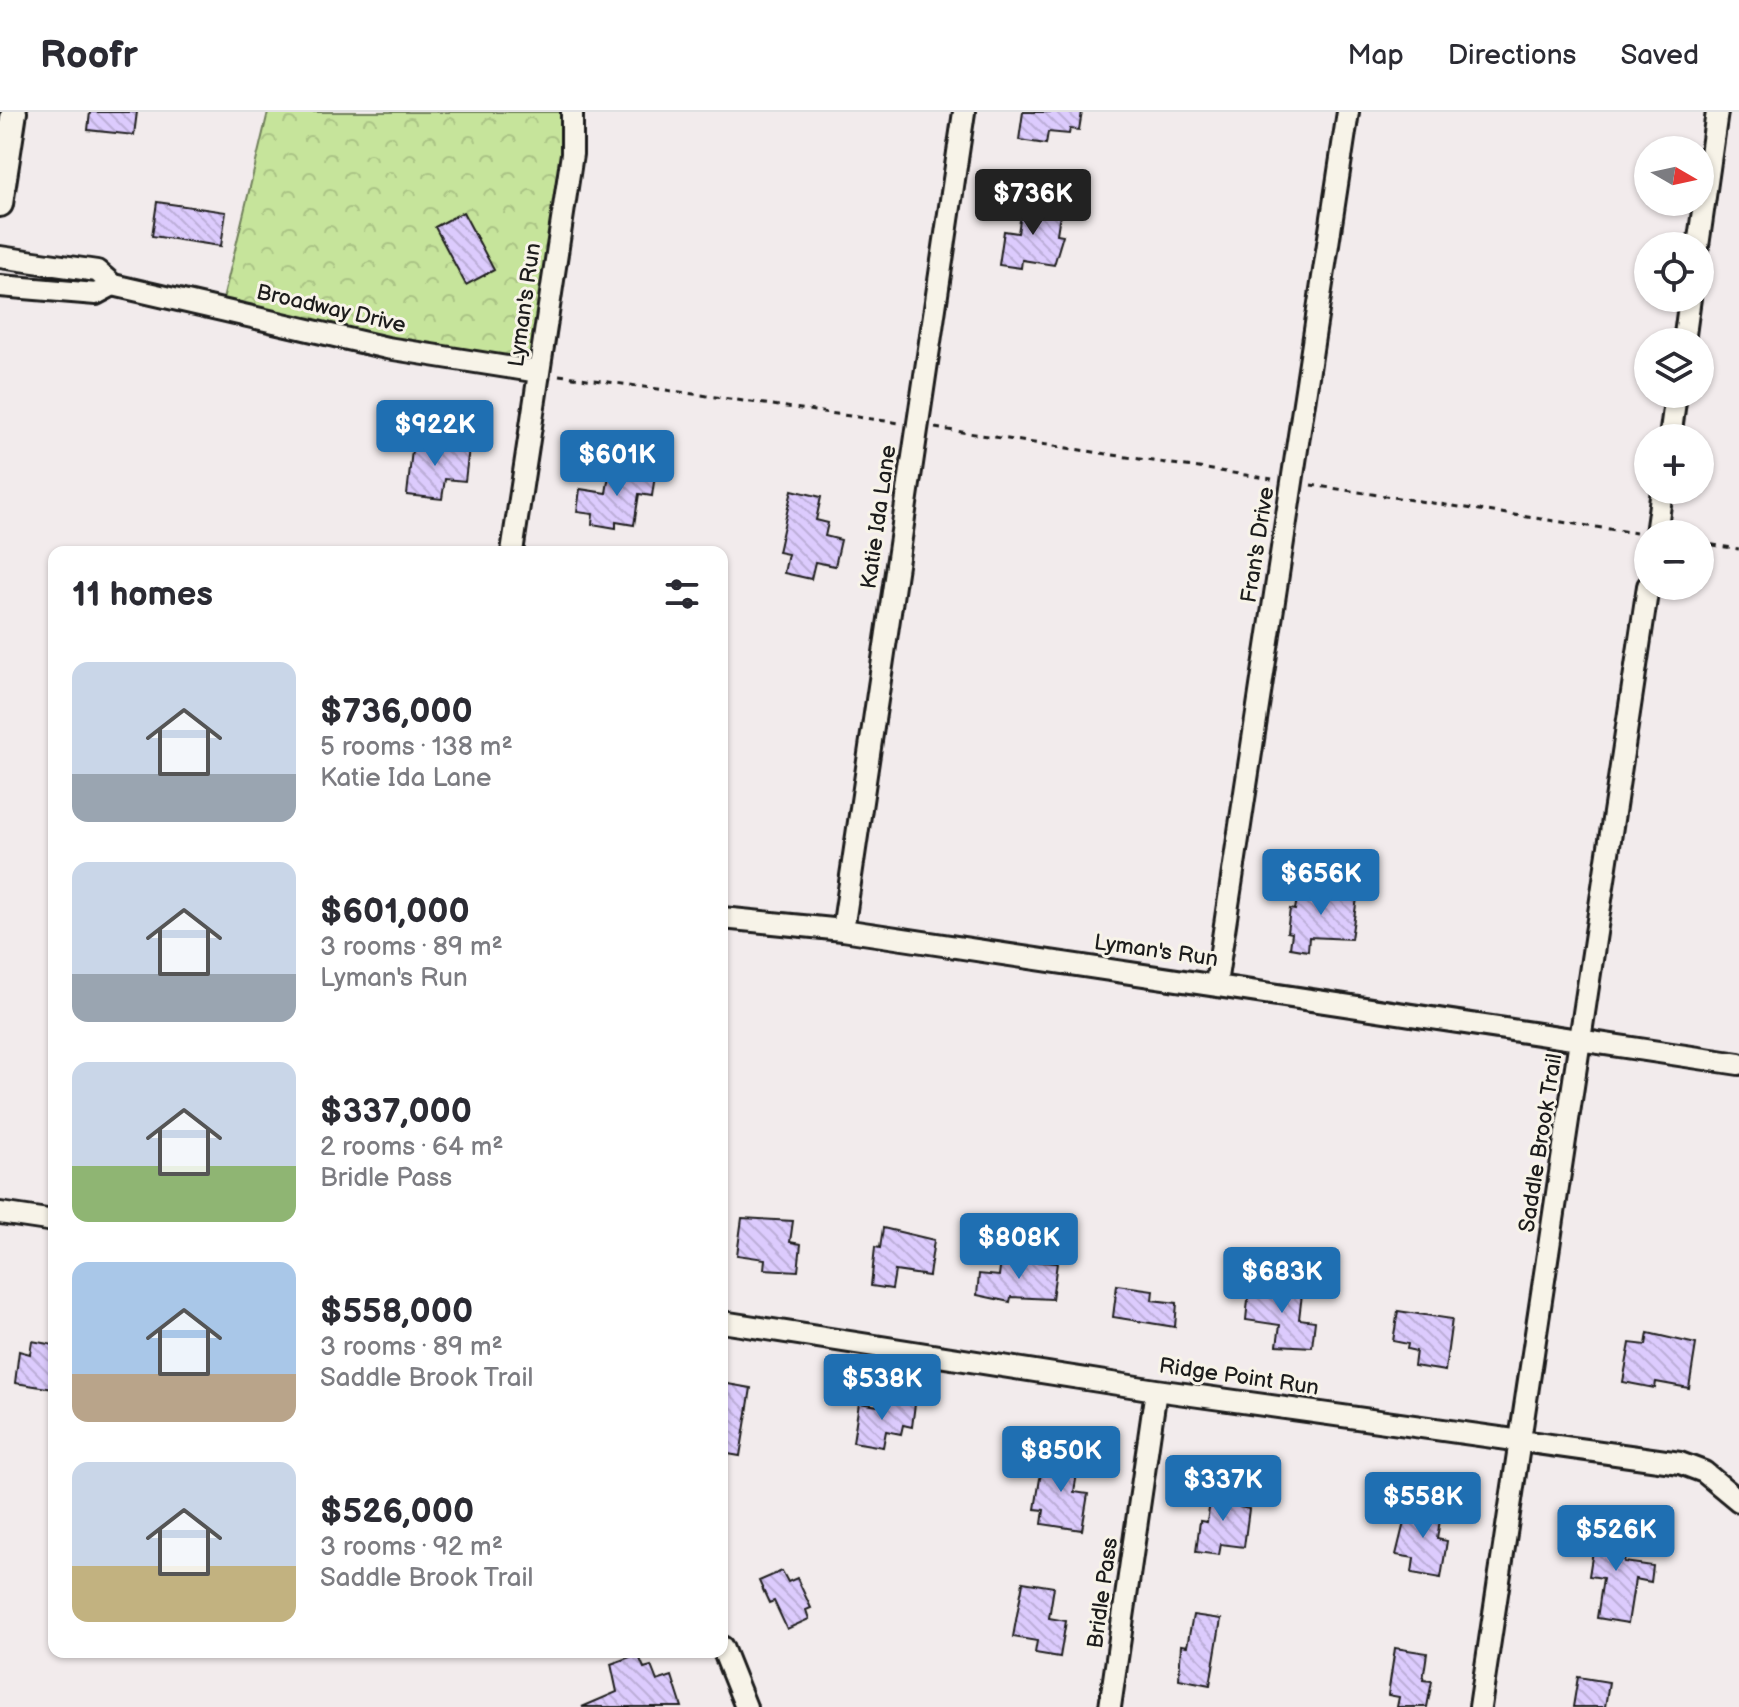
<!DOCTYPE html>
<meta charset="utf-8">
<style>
:root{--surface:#fff;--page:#f7f7f7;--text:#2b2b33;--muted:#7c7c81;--line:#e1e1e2;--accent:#1f6fb2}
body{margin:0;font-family:"Balsamiq Sans",sans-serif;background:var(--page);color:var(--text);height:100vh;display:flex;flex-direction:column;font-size:30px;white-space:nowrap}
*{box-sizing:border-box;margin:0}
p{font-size:26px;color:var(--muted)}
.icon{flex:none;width:44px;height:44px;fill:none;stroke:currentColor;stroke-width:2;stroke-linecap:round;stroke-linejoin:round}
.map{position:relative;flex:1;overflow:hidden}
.drawer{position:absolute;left:48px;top:434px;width:680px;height:1112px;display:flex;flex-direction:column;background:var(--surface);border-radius:16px;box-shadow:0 2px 6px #0004}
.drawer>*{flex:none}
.needle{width:52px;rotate:99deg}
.tools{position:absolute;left:1634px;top:24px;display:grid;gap:16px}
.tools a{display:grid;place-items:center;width:80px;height:80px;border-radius:50%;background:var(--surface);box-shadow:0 2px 6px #0004;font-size:40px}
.price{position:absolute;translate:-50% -68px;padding:0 18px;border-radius:8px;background:var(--accent);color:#fff;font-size:26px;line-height:52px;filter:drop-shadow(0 2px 4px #0008)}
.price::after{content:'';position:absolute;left:50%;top:48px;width:24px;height:18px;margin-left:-12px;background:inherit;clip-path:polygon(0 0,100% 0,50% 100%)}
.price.selected{background:#222;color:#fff}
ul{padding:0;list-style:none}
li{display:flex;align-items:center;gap:24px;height:200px;padding:0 24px}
li span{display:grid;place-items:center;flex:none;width:224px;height:160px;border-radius:16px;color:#555}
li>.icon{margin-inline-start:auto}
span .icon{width:96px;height:96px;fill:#fffc;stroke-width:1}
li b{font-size:34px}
h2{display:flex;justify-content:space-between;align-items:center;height:96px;padding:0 24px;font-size:34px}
header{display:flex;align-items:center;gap:48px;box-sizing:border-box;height:112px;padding:0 40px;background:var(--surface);border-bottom:2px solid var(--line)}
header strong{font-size:38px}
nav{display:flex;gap:44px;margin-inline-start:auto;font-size:28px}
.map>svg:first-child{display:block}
.park{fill:url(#park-crowns);stroke:#71805c;stroke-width:2}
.building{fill:url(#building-back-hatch);stroke:#1c1c1c;stroke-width:2}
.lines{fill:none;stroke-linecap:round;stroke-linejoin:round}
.minor-casing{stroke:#1c1c1c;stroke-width:26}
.tertiary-casing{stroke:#1c1c1c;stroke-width:30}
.path{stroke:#1c1c1c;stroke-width:3;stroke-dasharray:6 6;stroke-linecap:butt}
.minor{stroke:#f7f3e8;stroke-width:20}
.tertiary{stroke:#f7f3e8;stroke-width:24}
.labels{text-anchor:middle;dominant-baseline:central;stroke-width:6;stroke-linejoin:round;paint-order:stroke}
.street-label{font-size:22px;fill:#1c1c1c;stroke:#f7f3e8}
</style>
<header>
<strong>Roofr</strong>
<nav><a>Map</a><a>Directions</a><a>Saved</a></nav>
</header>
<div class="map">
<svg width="1739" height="1595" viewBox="0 0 1739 1595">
<defs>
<pattern id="park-crowns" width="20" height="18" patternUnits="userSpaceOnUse" patternTransform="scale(2)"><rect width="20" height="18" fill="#c6e49b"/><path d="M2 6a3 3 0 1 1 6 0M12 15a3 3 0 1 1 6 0" fill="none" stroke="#aac385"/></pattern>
<pattern id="building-back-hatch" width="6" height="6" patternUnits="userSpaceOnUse" patternTransform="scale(2)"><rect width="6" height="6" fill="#dccbfd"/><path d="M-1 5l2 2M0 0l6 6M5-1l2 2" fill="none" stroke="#bcaed8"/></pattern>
</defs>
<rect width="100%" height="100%" fill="#f2ebec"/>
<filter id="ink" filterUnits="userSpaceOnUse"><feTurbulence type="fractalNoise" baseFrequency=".0125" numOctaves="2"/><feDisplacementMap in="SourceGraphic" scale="16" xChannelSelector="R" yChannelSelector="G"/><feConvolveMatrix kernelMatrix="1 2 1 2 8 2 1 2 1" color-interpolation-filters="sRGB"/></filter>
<g filter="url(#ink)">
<path class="park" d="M268,0H572L539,260L221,196Z"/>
<path class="building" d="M90,0H137L134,23L88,18Z
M1023,0H1082L1079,18L1070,17L1069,22L1048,20L1046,32L1019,28Z
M157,90L226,100L221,134L152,124Z
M1023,90L1061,96L1057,122L1063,123L1054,153L1022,148L1021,156L999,153L1004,119L1018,121Z
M463,100L494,158L466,173L435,115Z
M413,329L469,336L465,369L445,367L442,387L407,383Z
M610,357L655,363L652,384L639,382L634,413L616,410V416L592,412L593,402L577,400L580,377L606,381Z
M792,378L821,385L816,408L828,411L825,424L841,428L835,454L815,450L811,467L784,461L788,442L778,440Z
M1316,772L1333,775L1332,783L1357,786L1351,827L1309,825L1308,839L1290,836L1292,821L1287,820L1290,797L1295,798L1298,780L1314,783Z
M742,1106L793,1109L790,1130L801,1132L798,1159L764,1157L765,1147L737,1143Z
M883,1116L934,1128L929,1164L895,1159L892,1177L871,1174L875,1135L880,1136Z
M1001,1147L1057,1151L1052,1187L1011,1185L1010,1190L977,1183L979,1162L999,1164Z
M1117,1173L1153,1178L1152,1188L1177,1191L1175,1215L1113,1205Z
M1287,1173L1303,1174L1299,1207L1315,1209L1312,1235L1277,1233L1280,1213L1246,1208L1249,1178L1286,1182Z
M1398,1199L1452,1207L1445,1259L1414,1254L1416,1239L1407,1237L1408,1232L1393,1229Z
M1648,1221L1696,1232L1689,1276L1656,1270L1655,1276L1623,1270L1630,1231L1646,1233Z
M32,1229L54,1233V1277L15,1271L19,1239L30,1242Z
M722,1271L751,1276L740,1344L722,1341Z
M886,1288L915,1292L912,1315L903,1313L901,1322L886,1319L883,1335L853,1330L859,1291L885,1295Z
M1044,1342L1079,1348L1074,1380L1088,1382L1082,1418L1042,1412L1044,1398L1035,1397Z
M1212,1377L1242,1381L1240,1395L1249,1397L1244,1435L1221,1432L1219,1443L1196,1440L1200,1409L1207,1410Z
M1409,1390L1442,1395L1437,1427L1447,1429L1441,1466L1412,1461L1414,1446L1396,1443Z
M1597,1413L1629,1418L1624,1450L1653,1454L1651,1470L1635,1467L1628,1511L1597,1506L1603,1466L1589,1464Z
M782,1459L788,1470L797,1466L811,1496L806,1498L809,1507L787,1517L774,1489L769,1491L759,1469Z
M1023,1470L1054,1475L1049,1506L1066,1509L1060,1545L1035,1541L1037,1529L1013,1525Z
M1193,1503L1221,1507L1210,1573L1179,1567L1181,1533L1187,1534Z
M1395,1536L1427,1541L1423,1568L1432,1569L1427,1595H1397L1399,1585L1388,1583Z
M638,1542L644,1556L651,1554L657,1569L672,1564L682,1595H582L617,1580L611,1552Z
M1578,1565L1609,1570L1605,1595H1573Z"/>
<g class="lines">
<g class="minor-casing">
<path id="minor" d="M1698,134L1717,0
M0,145L97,159L113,173L387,236L539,260
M0,174L96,182L113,173
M1684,230L1690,186
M1670,326L1676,282
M1656,422L1662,378
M512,440L572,42V0
M722,806L843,818L1739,952
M843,818L964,0
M1216,872L1348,0
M0,1101L54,1109
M722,1210L1156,1278L1680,1351L1704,1360L1739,1389
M722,1535L746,1595
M1110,1595L1156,1278
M1480,1595L1648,474"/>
</g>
<g class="tertiary-casing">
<path id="tertiary" d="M0,92L14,0"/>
</g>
<path class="path" d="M559,263L900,311
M935,316L1272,367
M1311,373L1636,421
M1700,431L1739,437"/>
<use href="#minor" class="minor"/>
<use href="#tertiary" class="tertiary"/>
</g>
</g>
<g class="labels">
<g class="street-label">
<text transform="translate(525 193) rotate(-82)">Lyman's Run</text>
<text transform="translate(331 197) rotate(13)">Broadway Drive</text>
<text transform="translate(879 405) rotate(-82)">Katie Ida Lane</text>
<text transform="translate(1258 433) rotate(-81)">Fran's Drive</text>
<text transform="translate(1156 839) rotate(8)">Lyman's Run</text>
<text transform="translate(1541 1031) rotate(-81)">Saddle Brook Trail</text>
<text transform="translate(1239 1265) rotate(8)">Ridge Point Run</text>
<text transform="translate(1103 1481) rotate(-82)">Bridle Pass</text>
</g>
</g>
</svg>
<div class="tools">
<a><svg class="needle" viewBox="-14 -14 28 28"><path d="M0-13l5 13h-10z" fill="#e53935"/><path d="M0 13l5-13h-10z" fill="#7c7c81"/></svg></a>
<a><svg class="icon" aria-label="locate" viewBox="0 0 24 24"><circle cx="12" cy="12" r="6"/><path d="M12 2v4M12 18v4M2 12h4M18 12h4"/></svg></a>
<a><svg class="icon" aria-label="layers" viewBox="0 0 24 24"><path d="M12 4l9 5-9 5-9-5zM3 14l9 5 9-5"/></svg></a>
<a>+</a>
<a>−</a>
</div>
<b class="price selected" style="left:1033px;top:125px">$736K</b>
<b class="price" style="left:435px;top:356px">$922K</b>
<b class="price" style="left:617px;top:386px">$601K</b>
<b class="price" style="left:1321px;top:805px">$656K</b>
<b class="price" style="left:1019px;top:1169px">$808K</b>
<b class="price" style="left:1282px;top:1203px">$683K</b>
<b class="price" style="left:882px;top:1310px">$538K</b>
<b class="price" style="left:1061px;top:1382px">$850K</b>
<b class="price" style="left:1223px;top:1411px">$337K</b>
<b class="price" style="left:1423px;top:1428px">$558K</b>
<b class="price" style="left:1616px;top:1461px">$526K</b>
<section class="drawer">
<h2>11 homes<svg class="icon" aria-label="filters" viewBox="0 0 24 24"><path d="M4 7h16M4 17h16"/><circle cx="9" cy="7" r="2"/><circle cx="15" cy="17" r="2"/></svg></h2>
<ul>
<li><span style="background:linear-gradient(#c9d6e8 70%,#9aa5b1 0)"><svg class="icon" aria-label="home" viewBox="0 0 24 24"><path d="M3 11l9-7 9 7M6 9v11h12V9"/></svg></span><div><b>$736,000</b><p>5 rooms · 138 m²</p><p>Katie Ida Lane</p></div></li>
<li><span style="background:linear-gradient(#c9d6e8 70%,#9aa5b1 0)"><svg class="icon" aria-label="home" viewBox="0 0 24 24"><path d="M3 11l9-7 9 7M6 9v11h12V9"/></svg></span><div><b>$601,000</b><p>3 rooms · 89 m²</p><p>Lyman's Run</p></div></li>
<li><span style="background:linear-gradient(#c9d6e8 65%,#8fb573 0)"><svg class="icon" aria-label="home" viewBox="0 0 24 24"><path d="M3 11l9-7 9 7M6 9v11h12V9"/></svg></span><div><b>$337,000</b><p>2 rooms · 64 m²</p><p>Bridle Pass</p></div></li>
<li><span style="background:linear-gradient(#a9c7e8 70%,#b9a48a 0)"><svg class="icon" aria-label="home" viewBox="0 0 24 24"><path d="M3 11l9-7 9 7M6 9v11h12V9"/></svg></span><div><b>$558,000</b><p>3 rooms · 89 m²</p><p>Saddle Brook Trail</p></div></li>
<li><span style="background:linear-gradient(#c9d6e8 65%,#c2b280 0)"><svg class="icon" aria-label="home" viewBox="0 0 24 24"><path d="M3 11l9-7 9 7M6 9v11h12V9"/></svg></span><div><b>$526,000</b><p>3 rooms · 92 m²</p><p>Saddle Brook Trail</p></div></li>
</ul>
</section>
</div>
